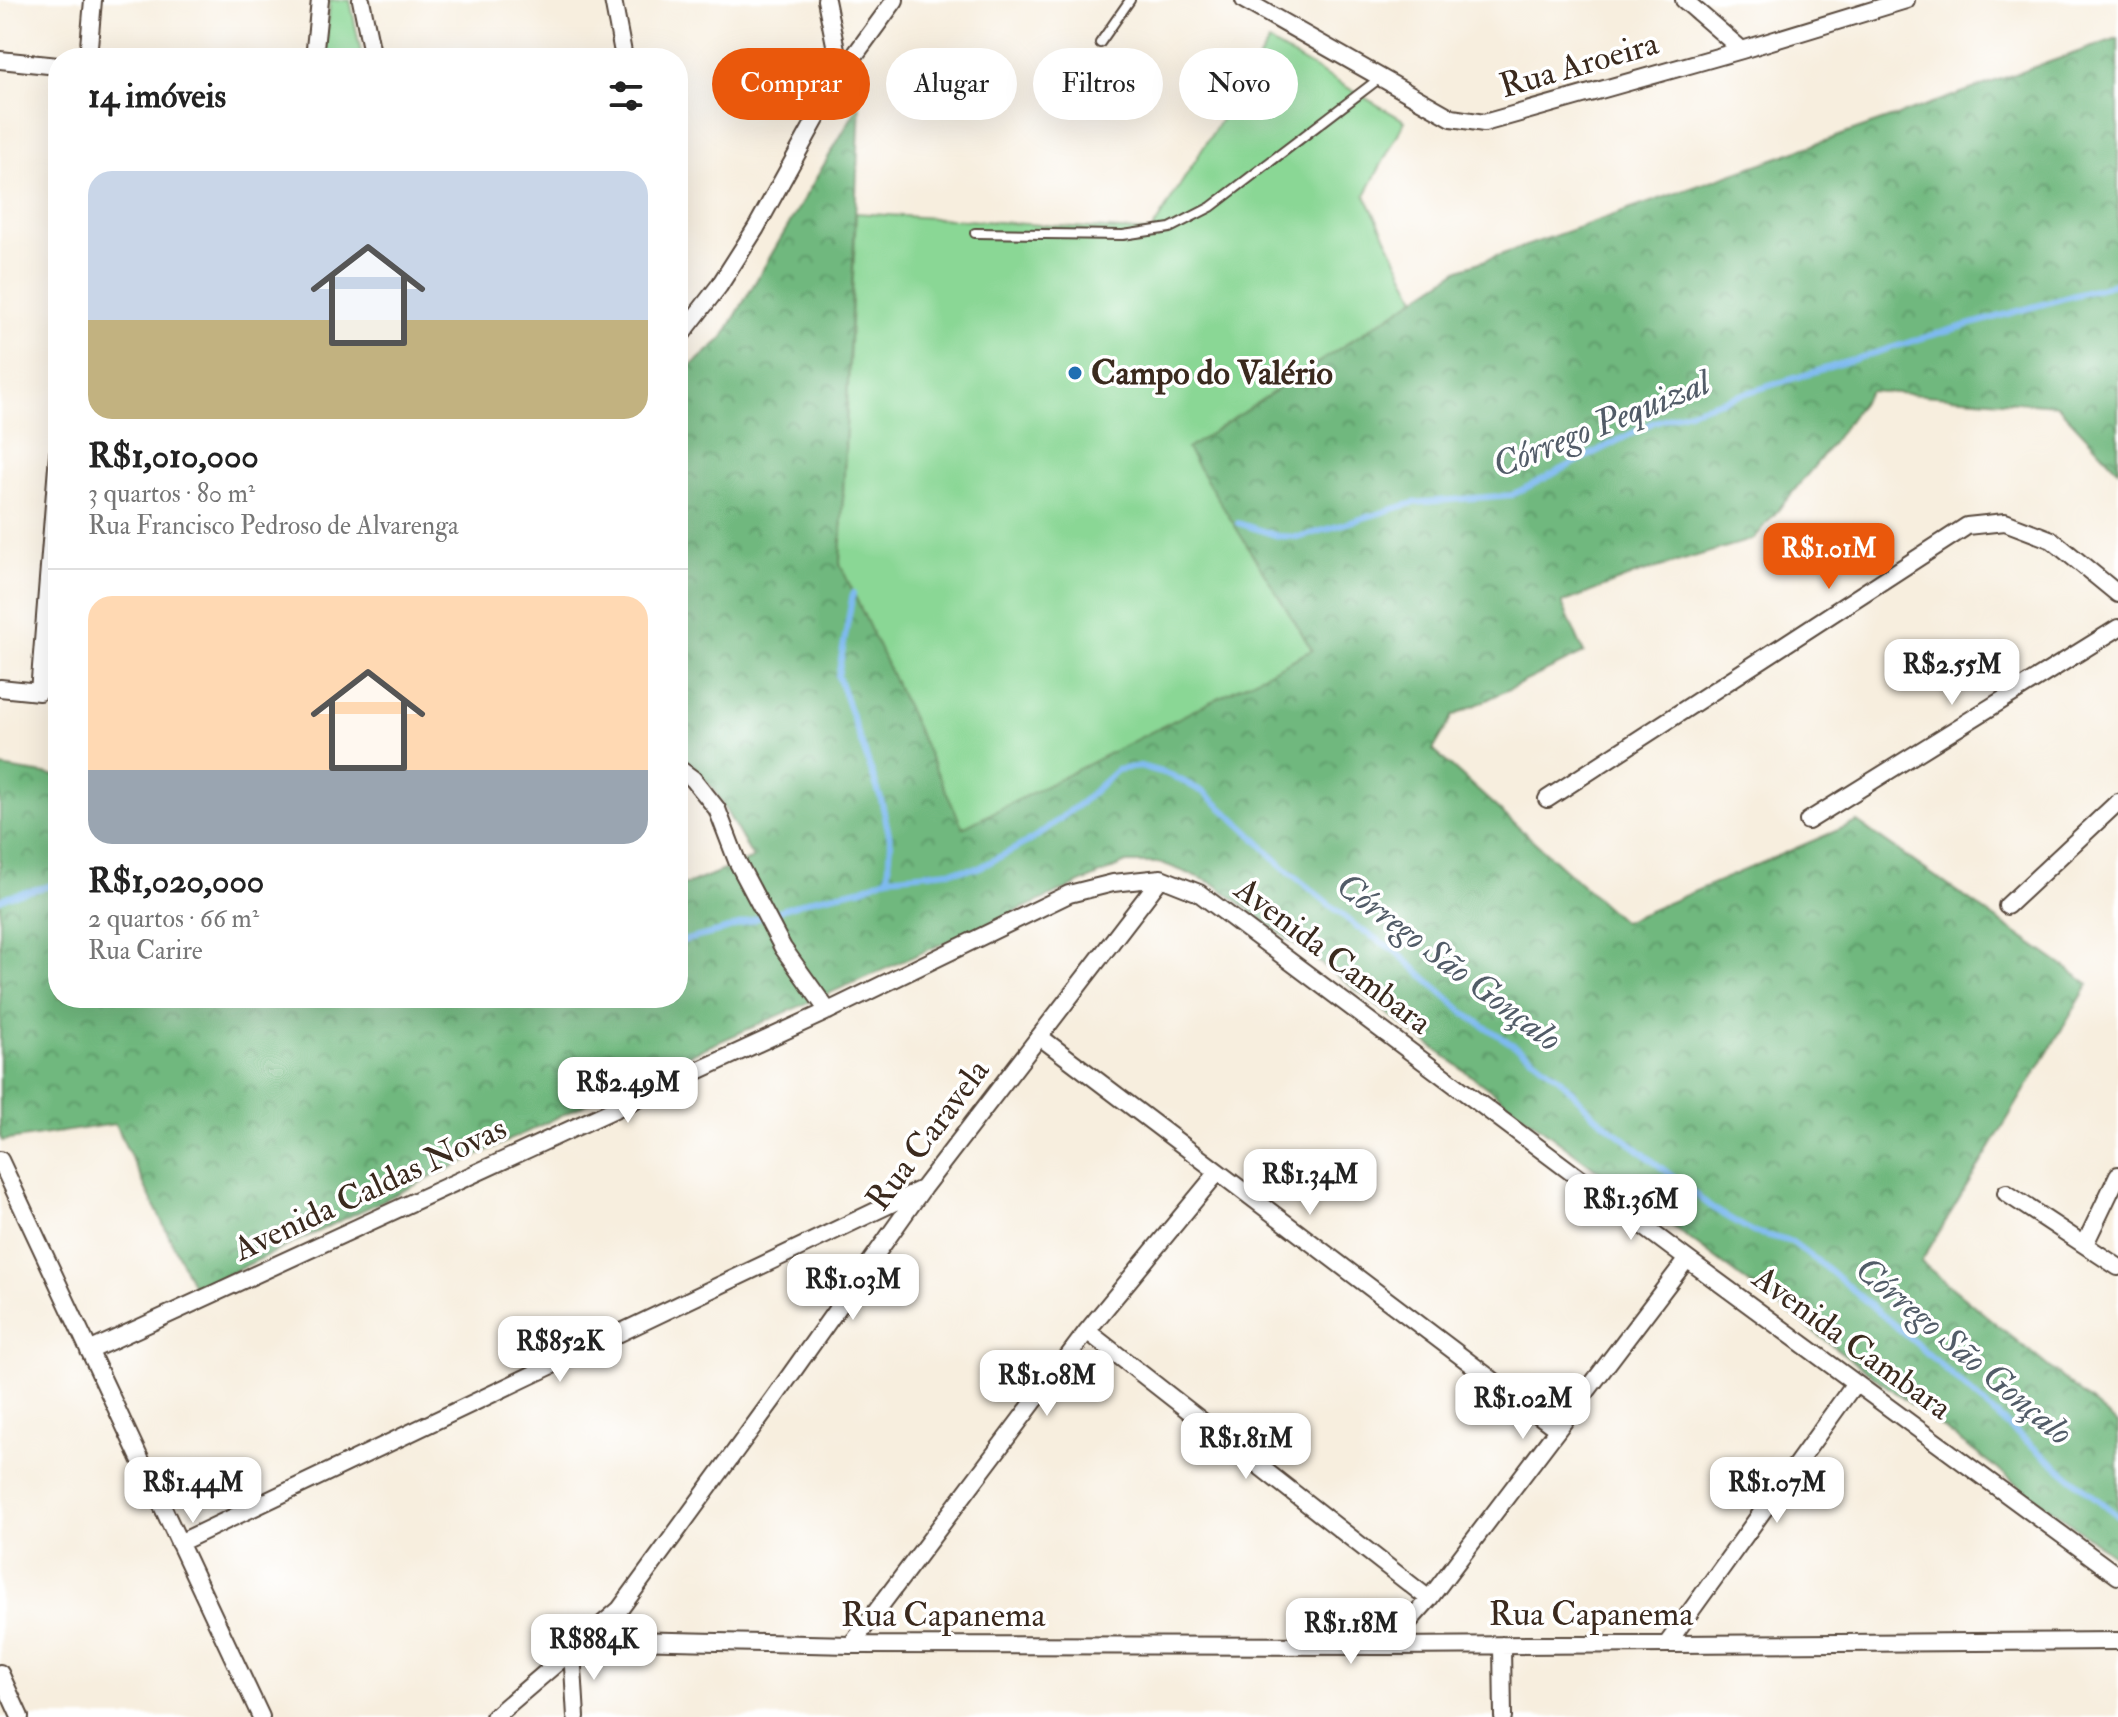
<!DOCTYPE html>
<html lang="pt">
<meta charset="utf-8">
<style>
:root{--surface:#fff;--page:#f2f2f2;--text:#222;--muted:#767676;--line:#e0e0e0;--accent:#ea580c}
body{margin:0;font-family:"IM FELL Double Pica",serif;background:var(--page);color:var(--text);height:100vh;display:flex;flex-direction:column;font-size:30px;white-space:nowrap}
*{box-sizing:border-box;margin:0}
p{font-size:26px;color:var(--muted)}
.icon{flex:none;width:44px;height:44px;fill:none;stroke:currentColor;stroke-width:2;stroke-linecap:round;stroke-linejoin:round}
.map{position:relative;flex:1;overflow:hidden}
.sheet{position:absolute;left:48px;top:48px;width:640px;height:960px;display:flex;flex-direction:column;background:var(--surface);border-radius:32px;box-shadow:0 8px 32px #0002}
.sheet>*{flex:none}
.guide{position:absolute;left:712px;top:48px;width:760px;height:72px;display:flex;gap:16px}
.price{position:absolute;translate:-50% -68px;padding:0 18px;border-radius:16px;background:#fff;color:#222;font-size:26px;line-height:52px;filter:drop-shadow(0 2px 4px #0008)}
.price::after{content:'';position:absolute;left:50%;top:48px;width:24px;height:18px;margin-left:-12px;background:inherit;clip-path:polygon(0 0,100% 0,50% 100%)}
.price.current{background:var(--accent);color:#fff}
ul{padding:0;list-style:none}
li{display:grid;align-content:center;gap:16px;height:424px;padding:0 40px}
li+li{border-top:2px solid var(--line)}
li span{display:grid;place-items:center;height:248px;border-radius:24px;color:#555}
li>.icon{margin-inline-start:auto}
span .icon{width:144px;height:144px;fill:#fffc;stroke-width:1}
li b{font-size:34px}
h2{display:flex;justify-content:space-between;align-items:center;height:96px;padding:0 40px;font-size:34px}
.tag{padding:0 28px;border-radius:36px;background:var(--surface);box-shadow:0 8px 32px #0002;font-size:28px;line-height:72px}
.tag.current{background:var(--accent);color:#fff}
.map>svg:first-child{display:block}
.forest{fill:url(#forest-crowns);stroke:#55714e;stroke-width:2}
.park{fill:#8ad795;stroke:#62805a;stroke-width:2}
.lines{fill:none;stroke-linecap:round;stroke-linejoin:round}
.stream{stroke:#7ebaf0;stroke-width:6}
.service-casing{stroke:#57473b;stroke-width:12}
.minor-casing{stroke:#57473b;stroke-width:20}
.service{stroke:#fff;stroke-width:8}
.minor{stroke:#fff;stroke-width:16}
.poi-dot{fill:#1f6fb2;stroke:#fff;stroke-width:3}
.labels{text-anchor:middle;dominant-baseline:central;stroke-width:7;stroke-linejoin:round;paint-order:stroke}
.street-label{font-size:34px;fill:#3b2a1e;stroke:#fff}
.poi-label{font-size:34px;font-weight:bold;fill:#3b2a1e;stroke:#fff;text-anchor:start}
.water-label{font-size:36px;font-style:italic;fill:#525c68;stroke:#fff}
</style>
<div class="map">
<svg width="2118" height="1717" viewBox="0 0 2118 1717">
<defs>
<pattern id="forest-crowns" width="20" height="18" patternUnits="userSpaceOnUse" patternTransform="scale(2)"><rect width="20" height="18" fill="#6fb87e"/><path d="M2 6a3 3 0 1 1 6 0M12 15a3 3 0 1 1 6 0" fill="none" stroke="#5c9667"/></pattern>
</defs>
<rect width="100%" height="100%" fill="#fff"/>
<filter id="ink" filterUnits="userSpaceOnUse"><feTurbulence type="fractalNoise" baseFrequency=".0125" numOctaves="2"/><feDisplacementMap in="SourceGraphic" scale="16" xChannelSelector="R" yChannelSelector="G"/><feConvolveMatrix kernelMatrix="1 2 1 2 8 2 1 2 1" color-interpolation-filters="sRGB"/></filter>
<filter id="wash" filterUnits="userSpaceOnUse"><feTurbulence type="fractalNoise" baseFrequency=".006" numOctaves="4" result="noise"/><feDisplacementMap in="SourceGraphic" scale="32" xChannelSelector="R" yChannelSelector="G"/><feGaussianBlur stdDeviation="1.8" result="paint"/><feColorMatrix in="noise" values="0 0 0 0 0 0 0 0 0 0 0 0 0 0 0 0 0 1.4 0 .05"/><feComposite in="paint" operator="in"/></filter>
<g filter="url(#wash)">
<rect width="100%" height="100%" fill="#f7eede"/>
<path class="forest" d="M2118,38V470L2057,405L1870,391L1821,458L1754,539L1640,573L1562,603L1584,653L1453,716L1433,750L1623,922L1857,822L2089,984L1921,1262L2118,1424V1559L1213,883L1162,863H1126L682,1058L195,1290L115,1124L2,1141L0,1136V767L58,776V998H678V885L692,883L753,858L713,788L678,754V377L722,339L860,103L840,564L1311,650L1186,449L1460,269Z"/>
<path class="park" d="M330,0H350L362,58H325Z
M1269,42L1405,121L1365,195L1416,298L1187,449L1312,650L963,828L840,564L856,213L1151,232Z"/>
<g class="lines">
<path class="stream" d="M1238,523L1278,536L1301,537L1413,503L1512,495L1654,422L1929,336L2118,283
M853,593L838,676L881,799L891,843L888,877
M0,900L8,896L58,884
M678,942L718,932L813,899L863,888L888,877L979,868L1033,839L1082,802L1117,770L1140,766L1171,775L1205,793L1249,832L1283,867L1319,896L1357,927L1394,950L1467,1015L1535,1059L1560,1079L1593,1114L1714,1209L1753,1232L1792,1242L1824,1266L1919,1346L2015,1432L2118,1516"/>
</g>
</g>
<g filter="url(#ink)">
<g class="lines">
<g class="service-casing">
<path id="service" d="M1100,43L1130,0
M975,233L1123,235L1170,228L1211,207L1380,78"/>
</g>
<g class="minor-casing">
<path id="minor" d="M361,0L373,58
M613,0L624,58
M826,0L841,74
M1244,0L1452,118L1484,123L1742,50L1906,0
M1684,0L1742,50
M88,58L93,0
M314,58L320,0
M0,60L58,66
M678,339L719,286L756,228L841,74L895,0
M0,688L39,692L58,454
M678,768L693,779L717,809L737,861L783,948L828,1011
M1547,799L1967,526L2005,522L2052,540L2118,594
M1808,821L2118,628
M2007,906L2118,802
M1040,1037L1557,1429
M0,1160L261,1717
M2006,1193L2118,1267
M2085,1244L2118,1175
M1087,1331L1429,1599
M89,1351L828,1011L1069,894L1113,883L1161,878L1199,893L1687,1259L2118,1576
M179,1543L922,1189
M584,1639L851,1645L1387,1646L2118,1641
M1667,1644L1855,1383
M851,1645L1087,1331L1218,1172
M1502,1645L1503,1717
M1387,1646L1429,1599L1687,1259
M572,1650L576,1717
M0,1673L20,1717
M494,1717L620,1609L774,1398L923,1188L1161,878"/>
</g>
<use href="#service" class="service"/>
<use href="#minor" class="minor"/>
</g>
</g>
<circle class="poi-dot" cx="1075" cy="373" r="8"/>
<g class="labels">
<g class="street-label">
<text transform="translate(1579 65) rotate(-16)">Rua Aroeira</text>
<text transform="translate(1333 956) rotate(37)">Avenida Cambara</text>
<text transform="translate(928 1135) rotate(-53)">Rua Caravela</text>
<text transform="translate(370 1189) rotate(-25)">Avenida Caldas Novas</text>
<text transform="translate(1852 1343) rotate(36)">Avenida Cambara</text>
<text x="1591" y="1614">Rua Capanema</text>
<text x="943" y="1615">Rua Capanema</text>
</g>
<g class="poi-label">
<text x="1091" y="373">Campo do Valério</text>
</g>
<g class="water-label">
<text transform="translate(1601 424) rotate(-22)">Córrego Pequizal</text>
<text transform="translate(1449 962) rotate(37)">Córrego São Gonçalo</text>
<text transform="translate(1964 1351) rotate(40)">Córrego São Gonçalo</text>
</g>
</g>
</svg>
<b class="price current" style="left:1829px;top:591px">R$1.01M</b>
<b class="price" style="left:1952px;top:707px">R$2.55M</b>
<b class="price" style="left:628px;top:1125px">R$2.49M</b>
<b class="price" style="left:1310px;top:1217px">R$1.34M</b>
<b class="price" style="left:1631px;top:1242px">R$1.36M</b>
<b class="price" style="left:853px;top:1322px">R$1.03M</b>
<b class="price" style="left:560px;top:1384px">R$852K</b>
<b class="price" style="left:1047px;top:1418px">R$1.08M</b>
<b class="price" style="left:1523px;top:1441px">R$1.02M</b>
<b class="price" style="left:1246px;top:1481px">R$1.81M</b>
<b class="price" style="left:193px;top:1525px">R$1.44M</b>
<b class="price" style="left:1777px;top:1525px">R$1.07M</b>
<b class="price" style="left:1351px;top:1666px">R$1.18M</b>
<b class="price" style="left:594px;top:1682px">R$884K</b>
<div class="guide">
<a class="tag current">Comprar</a>
<a class="tag">Alugar</a>
<a class="tag">Filtros</a>
<a class="tag">Novo</a>
</div>
<section class="sheet">
<h2>14 imóveis<svg class="icon" aria-label="filters" viewBox="0 0 24 24"><path d="M4 7h16M4 17h16"/><circle cx="9" cy="7" r="2"/><circle cx="15" cy="17" r="2"/></svg></h2>
<ul>
<li><span style="background:linear-gradient(#c9d6e8 60%,#c2b280 0)"><svg class="icon" aria-label="home" viewBox="0 0 24 24"><path d="M3 11l9-7 9 7M6 9v11h12V9"/></svg></span><div><b>R$1,010,000</b><p>3 quartos · 80 m²</p><p>Rua Francisco Pedroso de Alvarenga</p></div></li>
<li><span style="background:linear-gradient(#ffd9b3 70%,#9aa5b1 0)"><svg class="icon" aria-label="home" viewBox="0 0 24 24"><path d="M3 11l9-7 9 7M6 9v11h12V9"/></svg></span><div><b>R$1,020,000</b><p>2 quartos · 66 m²</p><p>Rua Carire</p></div></li>
</ul>
</section>
</div>
